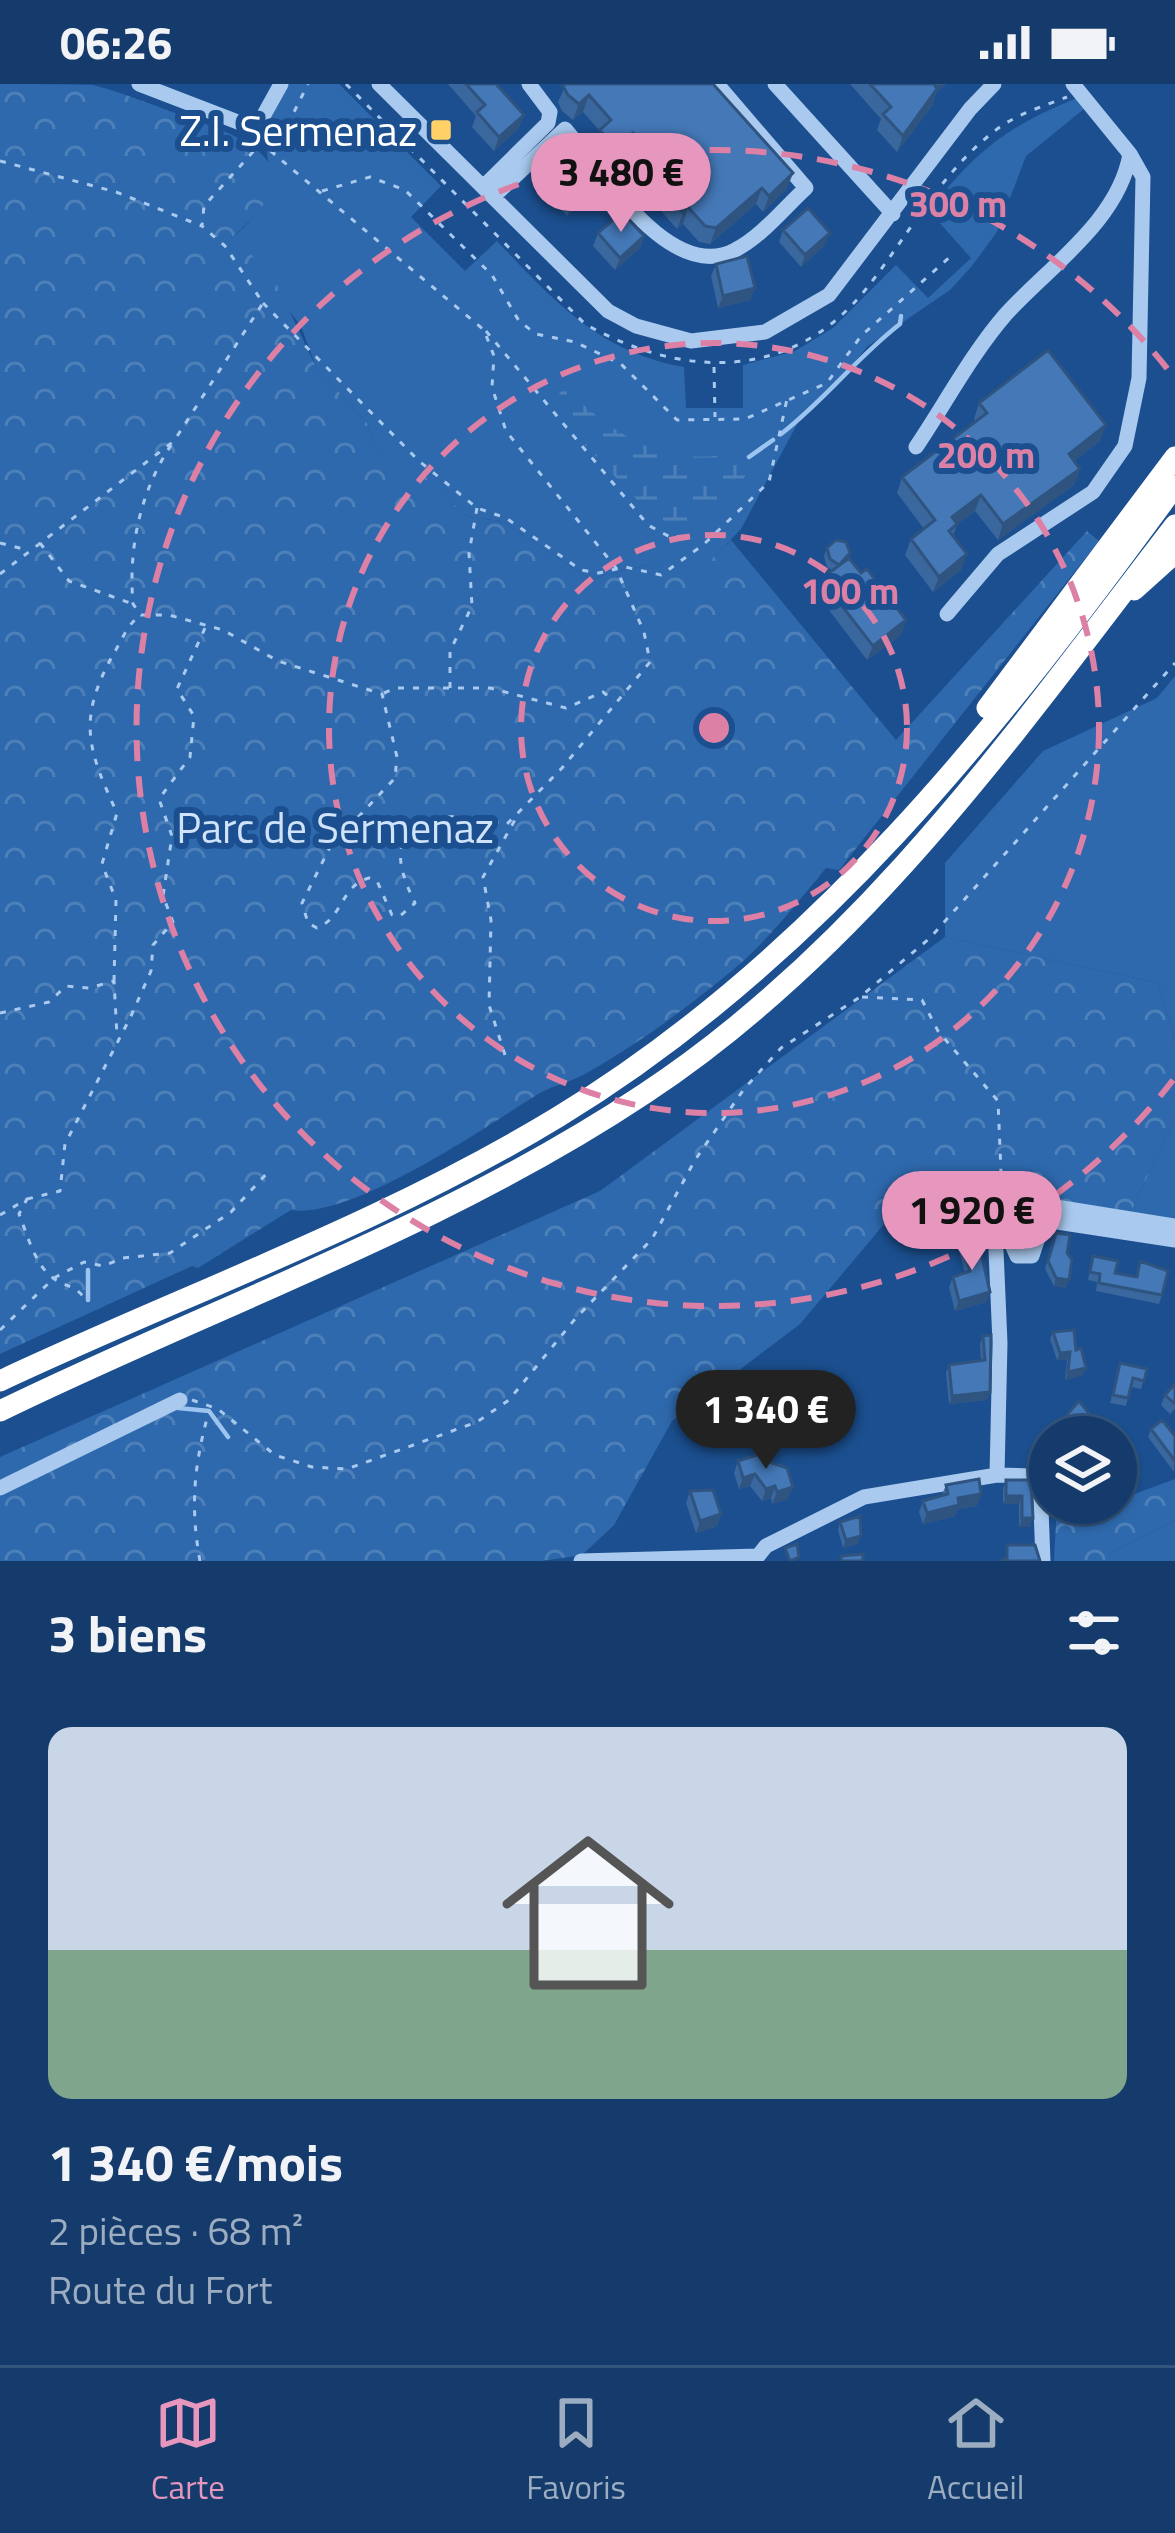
<!DOCTYPE html>
<html lang="fr">
<meta charset="utf-8">
<style>
:root{--surface:#143b6b;--page:#214673;--text:#f1f3f6;--muted:#9dadc1;--line:#33557e;--accent:#e797bd}
body{margin:0;font-family:"Titillium Web",sans-serif;background:var(--page);color:var(--text);height:100vh;display:flex;flex-direction:column;font-size:45px;white-space:nowrap}
*{box-sizing:border-box;margin:0}
p{font-size:39px;color:var(--muted)}
.icon{flex:none;width:66px;height:66px;fill:none;stroke:currentColor;stroke-width:2;stroke-linecap:round;stroke-linejoin:round}
.map{position:relative;height:1477px;overflow:hidden}
.drawer{display:flex;flex-direction:column;background:var(--surface);flex:1}
.drawer>*{flex:none}
.tools{position:absolute;left:1029px;top:1332px;display:grid;gap:24px}
.tools a{display:grid;place-items:center;width:108px;height:108px;border-radius:50%;background:var(--surface);box-shadow:0 3px 9px #0004,0 0 0 3px var(--line);font-size:60px}
.price{position:absolute;translate:-50% -102px;padding:0 27px;border-radius:42px;background:var(--accent);color:#111;font-size:39px;line-height:78px;filter:drop-shadow(0 3px 6px #0008)}
.price::after{content:'';position:absolute;left:50%;top:72px;width:36px;height:27px;margin-left:-18px;background:inherit;clip-path:polygon(0 0,100% 0,50% 100%)}
.price.active{background:#222;color:#fff}
ul{padding:0;list-style:none}
li{display:grid;align-content:center;gap:24px;height:636px;padding:0 48px}
li+li{border-top:3px solid var(--line)}
li span{display:grid;place-items:center;height:372px;border-radius:24px;color:#555}
li>.icon{margin-inline-start:auto}
span .icon{width:216px;height:216px;fill:#fffc;stroke-width:1}
li b{font-size:51px}
h2{display:flex;justify-content:space-between;align-items:center;height:144px;padding:0 48px;font-size:51px}
.status{display:flex;justify-content:space-between;align-items:center;height:84px;padding:0 60px;background:var(--surface);direction:ltr}
.status svg{height:33px;fill:currentColor}
.menu{display:flex;justify-content:space-around;align-items:center;height:168px;border-top:3px solid var(--line);background:var(--surface);font-size:33px;color:var(--muted)}
.menu a{display:grid;justify-items:center;gap:6px}
.menu .active{color:var(--accent)}
.map>svg:first-child{display:block}
.green{fill:#2e69ad}
.forest{fill:url(#forest-crowns)}
.wetland{fill:url(#wetland-marsh)}
.lines{fill:none;stroke-linecap:round;stroke-linejoin:round}
.stream{stroke:#9cc4f0;stroke-width:4.5}
.path{stroke:#a9c9ee;stroke-width:3;stroke-dasharray:6 9;stroke-linecap:butt}
.minor{stroke:#a9c9ee;stroke-width:15}
.highway{stroke:#fff;stroke-width:21}
.wall{fill:#3a679d}
.shaded-wall{fill:#305480}
.building{fill:#4478b7;stroke:#305480;stroke-width:3}
.ring{fill:none;stroke:#dd80a5;stroke-width:6;stroke-dasharray:21 15}
.poi-dot{fill:#ffd166;stroke:#1b4f8f;stroke-width:4.5}
.labels{text-anchor:middle;dominant-baseline:central;stroke-width:12;stroke-linejoin:round;paint-order:stroke}
.poi-label{font-size:42px;fill:#fff;stroke:#1b4f8f;text-anchor:end}
.park-label{font-size:42px;fill:#cfe3fa;stroke:#1b4f8f}
.centre{fill:#dd80a5;stroke:#1b4f8f;stroke-width:6}
.ring-label{font-size:36px;text-anchor:middle;font-weight:bold;fill:#dd80a5;stroke:#1b4f8f;stroke-width:12;stroke-linejoin:round;paint-order:stroke}
</style>
<div class="status"><b>06:26</b><svg viewBox="0 0 49 12"><path d="M0 12V9h3v3zM5 12V6h3v6zM10 12V3h3v9zM15 12V0h3v12zM26 1h20v11H26zM47 4h2v5h-2z"/></svg></div>
<div class="map">
<svg width="1175" height="1477" viewBox="0 0 1175 1477">
<defs>
<pattern id="forest-crowns" width="20" height="18" patternUnits="userSpaceOnUse" patternTransform="scale(3)"><rect width="20" height="18" fill="#2e69ad"/><path d="M2 6a3 3 0 1 1 6 0M12 15a3 3 0 1 1 6 0" fill="none" stroke="#4d80b9"/></pattern>
<pattern id="wetland-marsh" width="20" height="14" patternUnits="userSpaceOnUse" patternTransform="scale(3)"><rect width="20" height="14" fill="#2e69ad"/><path d="M1 5h8M5 5V1M11 12h8M15 12V8" fill="none" stroke="#4d80b9"/></pattern>
</defs>
<rect width="100%" height="100%" fill="#1b4f8f"/>
<path class="green" d="M289,0H339L441,102L411,133L465,187L497,157C553,216 600,269 684,283L686,324H743V281L795,267L833,244L896,181L928,214L971,174L929,127C975,67 1008,42 1077,14L1084,25L1026,72L997,148L972,182L950,206L868,262L827,311L802,331L741,445L698,490L647,481L590,495L502,437L467,433L404,373L375,366L367,339L316,283L301,242L231,154C270,125 274,93 263,48Z
M1175,592V956L1158,899L945,853V779L1043,667L1157,614Z
M1175,1034V1137L1131,1128Z
M1175,1436V1477H1109L1111,1469Z"/>
<path class="forest" d="M0,0C29,0 65,0 93,1C122,8 152,21 181,31C255,57 317,82 231,154L270,186L316,283L367,339L375,366L404,372L467,433L502,437L590,495L647,481L698,489L731,456L896,656L1087,447L1099,457L839,786L826,784C797,819 769,855 734,885C688,923 637,961 585,990C569,999 550,1002 535,1012C482,1045 352,1135 291,1126L198,1184L192,1182L0,1270Z
M945,853L1158,899L1175,956V1034L1131,1128L1002,1107L917,1101L800,1240L672,1337L614,1441L582,1471L542,1477H0V1373L600,1107Z
M1175,1395V1436L1111,1469L1109,1477H1054L1057,1419H1116V1396L1132,1411Z"/>
<path class="wetland" d="M564,304C622,356 665,386 745,367L753,380C729,416 714,453 664,444L585,361L555,315Z"/>
<g class="lines">
<path class="stream" d="M781,350C825,316 857,273 900,240L901,232
M749,373L773,356
M88,1186V1216
M178,1324L209,1327L228,1353"/>
<path class="path" d="M346,0L585,240C681,294 791,299 866,205C909,151 943,84 1000,43C1020,29 1044,22 1067,13
M274,68L308,0
M0,77L116,108L202,142L204,122L261,59L484,246L494,272L492,303L506,347L616,484L644,548L650,578L562,684L507,740C488,739 465,730 448,733C389,744 394,776 415,819L400,832L392,831L377,797L369,794C341,801 343,834 317,844L308,839L302,819L330,763L395,694L397,673L382,610L278,577L223,546L169,531H141L133,520C128,462 141,404 174,357
M322,107L370,93L405,106L492,191L519,237L536,250L575,258L621,280L677,336L745,335L827,299L861,252L951,172
M263,219L419,377L477,424L506,434L581,486L599,489L625,483L661,491L703,461L769,398L787,315
M486,247L648,441L670,453L689,452
M714,283L715,333
M0,459L27,466
M40,459L69,497L133,520
M0,490L174,357L263,219L225,162L202,142
M450,604V567L472,522L469,469L477,424
M384,609L396,604H490L566,624L603,608L614,617
M114,897L116,816L102,780L117,729C87,664 77,635 114,569C122,556 128,539 141,531
M862,913L922,916L938,947L998,1017L1002,1112
M0,929L49,918L66,902L89,904L114,897L117,952
M505,971L489,921L491,836L483,793L516,734
M27,1115L60,1107L65,1060L131,932L151,887L153,861L173,838L163,812L172,752L159,715L190,673L194,632L177,605L206,542
M0,1131L27,1115L19,1130C27,1150 35,1181 53,1194C67,1204 77,1201 86,1217
M0,1246L54,1194L84,1178L103,1182L123,1174L170,1169L231,1128L270,1086
M192,1316L218,1325L275,1371L312,1383L347,1385L477,1338L509,1316L575,1235L652,1155L695,1076L744,1005L781,964L860,913L930,854L1175,579
M200,1477C190,1423 194,1380 209,1327"/>
<path class="minor" d="M139,0L256,45L281,0
M379,0L608,227L636,242L691,257L765,248L829,211L970,25L994,0
M775,0L893,130
M483,103L548,39L550,28L529,0
M493,113L565,45C603,89 671,200 735,166C761,153 784,124 806,104L717,0
M916,363C945,320 972,269 1006,230C1049,183 1119,136 1130,70L1073,0
M947,530L998,470L1093,408L1125,362L1139,294L1143,93L1130,70
M1044,1136L1032,1172H1017L1013,1163L1018,1149L1044,1136L1175,1156
M0,1404L180,1316
M581,1477L758,1472L766,1462L864,1413L997,1391
M1043,1477L1040,1398L1032,1392L997,1391L1000,1259L995,1143L1005,1128L1025,1118L1175,1142"/>
<path class="highway" d="M1134,506L1175,469
M987,624L1175,373
M0,1297C185,1210 382,1140 558,1033C815,877 1000,642 1175,402
M0,1327C215,1222 444,1143 644,1010C864,865 1017,646 1175,441"/>
</g>
<path class="wall" d="M448,0H496L524,31L518,45L494,67L472,43L476,32Z
M566,0L787,105L763,128L756,120L710,160L699,158L683,140L677,145L661,127L668,110L628,65L610,81L594,62L600,47L583,28L573,36L562,27L558,18Z
M850,0H946L936,9L932,22L897,68L877,46L881,35Z
M550,96L596,98L592,111L567,132L546,108Z
M783,146L825,161L801,183L779,158Z
M598,149L644,152L640,164L615,186L593,162Z
M716,180L755,204L750,216L718,224L711,192Z
M979,319L1100,357L1074,377L1080,385L1074,401L998,456L975,427L957,440L953,452L961,486L933,508L905,471L911,455L924,445L897,409L902,393L975,337L974,335Z
M827,464L850,469L847,475L906,536L901,551L867,576L816,509L821,495L832,486L827,483L824,472Z
M962,1155L990,1208L986,1218L955,1227L949,1203L953,1193L965,1189L959,1166Z
M1053,1157L1067,1169L1066,1204L1054,1202L1045,1185Z
M1093,1172L1115,1189L1136,1192L1140,1177L1162,1211L1159,1220L1096,1207L1097,1198L1088,1196Z
M1053,1248L1076,1266L1083,1291L1065,1296L1067,1276H1057L1050,1255Z
M983,1252L990,1308L987,1316L949,1320L946,1289L949,1281L981,1277L980,1260Z
M1120,1279L1147,1285L1141,1305L1131,1303L1126,1322L1110,1319Z
M1175,1300V1325L1170,1330L1161,1321L1165,1311Z
M740,1329L778,1348L775,1356L758,1362L753,1347L743,1351L737,1337Z
M1064,1334L1092,1345L1085,1353H1076L1061,1341Z
M1151,1345L1175,1352L1174,1388L1148,1353Z
M738,1377L769,1378L788,1415L772,1420L771,1414L762,1417L750,1402L739,1405L734,1389Z
M1006,1396H1031L1030,1443H1019V1420H1003V1404Z
M946,1401L977,1422L958,1425L955,1432L923,1440L919,1428L923,1417L942,1411Z
M690,1407L721,1430L717,1442L696,1449L686,1419Z
M840,1438L858,1460L843,1464L838,1446Z"/>
<path class="shaded-wall" d="M946,0L936,9L932,22L897,68L903,52L933,1Z
M589,11L583,28L573,36L579,20Z
M524,31L518,45L494,67L499,53Z
M633,49L628,65L610,81L615,65Z
M793,89L787,105L763,128L769,112Z
M596,98L592,111L567,132L572,120Z
M762,104L756,120L710,160L716,144Z
M688,123L683,140L677,145L683,129Z
M830,149L825,161L801,183L805,171Z
M644,152L640,164L615,186L620,174Z
M755,204L750,216L718,224L723,212Z
M1106,341L1100,357L1063,386L1069,370Z
M1080,385L1074,401L998,456L1003,440Z
M981,411L975,427L946,449L952,433Z
M967,470L961,486L933,508L939,493Z
M906,536L901,551L867,576L873,562Z
M1056,1194L1069,1196L1066,1204L1054,1202Z
M990,1208L986,1218L955,1227L959,1217Z
M1070,1268L1067,1276H1057L1060,1269Z
M1086,1284L1083,1291L1065,1296L1068,1288Z
M990,1308L987,1316L949,1320L952,1312Z
M756,1339L753,1347L743,1351L746,1343Z
M778,1348L775,1356L758,1362L761,1354Z
M755,1390L750,1402L739,1405L743,1394Z
M775,1402L771,1414L762,1417L766,1405Z
M793,1403L788,1415L772,1420L777,1408Z
M981,1410L977,1422L958,1425L955,1432L923,1440L927,1429L958,1414Z
M1006,1412H1022L1019,1420H1003Z
M721,1430L717,1442L696,1449L700,1437Z
M1022,1434H1033L1030,1443H1019Z
M861,1452L858,1460L843,1464L846,1456Z"/>
<path class="building" d="M466,0H496L524,31L499,53L477,28L485,21Z
M566,0H713L793,89L769,112L762,104L716,144L705,142L688,123L683,129L667,111L679,100L633,49L615,65L600,46L611,36L589,11L579,20L568,11L563,2Z
M870,0H934L937,5L903,52L883,30L891,23Z
M575,74L596,98L572,120L550,96Z
M808,124L830,149L805,171L783,146Z
M622,128L644,152L620,174L598,149Z
M747,172L755,204L723,212L716,180Z
M1048,266L1106,341L1069,370L1080,385L1003,440L981,411L952,433L957,440L949,447L967,470L939,493L911,455L935,436L902,393L987,329L979,319Z
M836,456L846,458L850,469L839,481L830,475L827,464Z
M849,474L861,489L867,485L906,536L873,562L821,495Z
M1056,1149L1070,1151L1067,1169L1072,1176L1069,1196L1056,1194L1048,1177Z
M977,1152L990,1208L959,1217L953,1193L970,1187L962,1155Z
M1093,1172L1118,1177L1115,1189L1137,1193L1140,1177L1168,1187L1162,1211L1099,1199L1100,1190L1090,1188Z
M1074,1246L1076,1266L1081,1264L1086,1284L1068,1288L1070,1268L1060,1269L1053,1248Z
M991,1251L990,1308L952,1312L949,1281L985,1276L983,1252Z
M1120,1279L1147,1285L1144,1297L1133,1294L1128,1314L1113,1311Z
M1175,1300V1318L1174,1319L1165,1311Z
M1079,1317L1095,1337L1084,1349L1064,1334Z
M767,1319L778,1348L761,1354L756,1339L746,1343L740,1329Z
M1162,1336L1175,1352V1377L1151,1345Z
M766,1368L769,1378L787,1384L793,1403L777,1408L775,1402L766,1405L755,1390L743,1394L738,1377Z
M979,1395L981,1410L958,1414L959,1421L927,1429L923,1417L948,1410L946,1401Z
M1006,1396H1031L1033,1434H1022V1412H1006Z
M713,1406L721,1430L700,1437L690,1407Z
M860,1432L861,1452L846,1456L840,1438Z
M797,1460L799,1473L790,1477L785,1464Z
M1007,1461H1035L1040,1477H1000L1007,1474Z
M863,1470V1477H841V1472Z"/>
<g class="ring">
<circle cx="714" cy="644" r="193"/>
<circle cx="714" cy="644" r="385"/>
<path d="M1173 996A578 578 0 1 1 1173 292"/>
</g>
<rect class="poi-dot" x="429" y="34" width="24" height="24" rx="6"/>
<g class="labels">
<g class="poi-label">
<text x="417" y="46">Z.I. Sermenaz</text>
</g>
<g class="park-label">
<text x="335" y="743">Parc de Sermenaz</text>
</g>
</g>
<circle cx="714" cy="644" r="18" class="centre"/>
<g class="ring-label">
<text x="958" y="133">300 m</text>
<text x="986" y="384">200 m</text>
<text x="850" y="520">100 m</text>
</g>
</svg>
<div class="tools">
<a><svg class="icon" aria-label="layers" viewBox="0 0 24 24"><path d="M12 4l9 5-9 5-9-5zM3 14l9 5 9-5"/></svg></a>
</div>
<b class="price" style="left:621px;top:151px">3 480 €</b>
<b class="price" style="left:972px;top:1189px">1 920 €</b>
<b class="price active" style="left:766px;top:1388px">1 340 €</b>
</div>
<section class="drawer">
<h2>3 biens<svg class="icon" aria-label="filters" viewBox="0 0 24 24"><path d="M4 7h16M4 17h16"/><circle cx="9" cy="7" r="2"/><circle cx="15" cy="17" r="2"/></svg></h2>
<ul>
<li><span style="background:linear-gradient(#c9d6e8 60%,#7fa58c 0)"><svg class="icon" aria-label="home" viewBox="0 0 24 24"><path d="M3 11l9-7 9 7M6 9v11h12V9"/></svg></span><div><b>1 340 €/mois</b><p>2 pièces · 68 m²</p><p>Route du Fort</p></div></li>
</ul>
</section>
<nav class="menu">
<a class="active"><svg class="icon" aria-label="map" viewBox="0 0 24 24"><path d="M3 6l6-2 6 2 6-2v14l-6 2-6-2-6 2zM9 4v14M15 6v14"/></svg>Carte</a>
<a><svg class="icon" aria-label="saved" viewBox="0 0 24 24"><path d="M7 4h10v16l-5-4-5 4z"/></svg>Favoris</a>
<a><svg class="icon" aria-label="home" viewBox="0 0 24 24"><path d="M3 11l9-7 9 7M6 9v11h12V9"/></svg>Accueil</a>
</nav>
